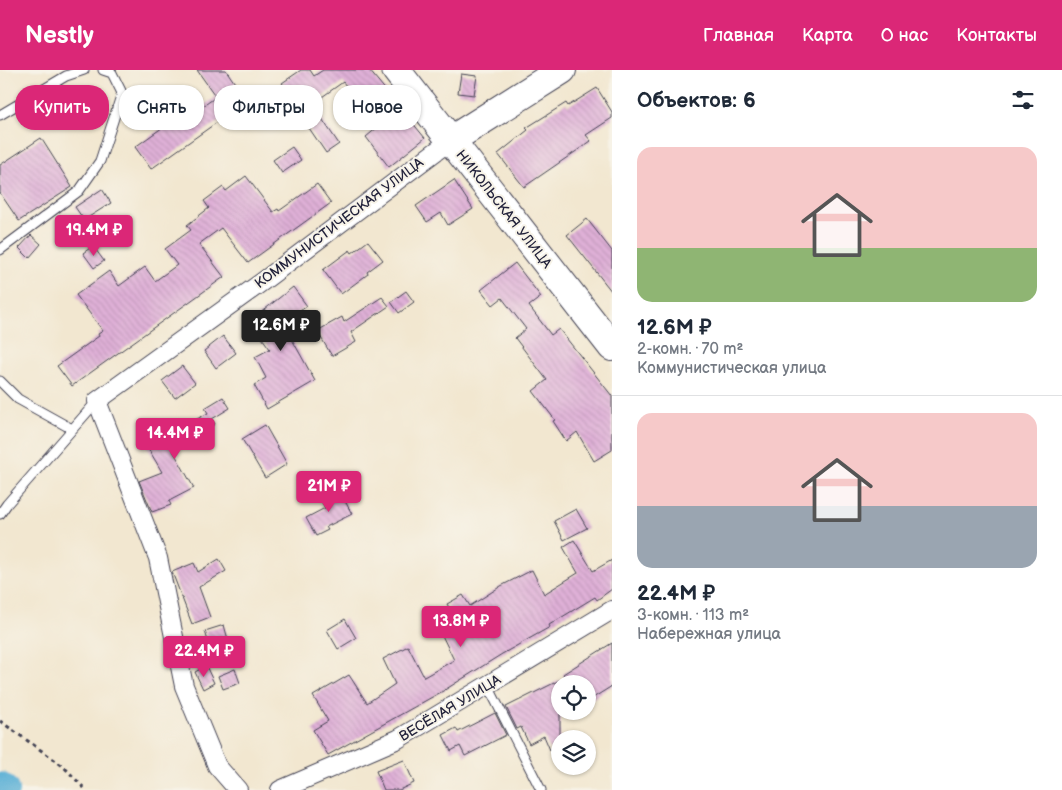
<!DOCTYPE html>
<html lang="ru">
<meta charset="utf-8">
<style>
:root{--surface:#fff;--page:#f6f6f7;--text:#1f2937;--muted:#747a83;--line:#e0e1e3;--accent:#db2777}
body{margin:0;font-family:"Balsamiq Sans",sans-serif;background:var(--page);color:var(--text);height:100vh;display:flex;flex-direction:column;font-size:19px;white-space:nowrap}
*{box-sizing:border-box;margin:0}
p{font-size:16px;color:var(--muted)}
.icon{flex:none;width:28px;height:28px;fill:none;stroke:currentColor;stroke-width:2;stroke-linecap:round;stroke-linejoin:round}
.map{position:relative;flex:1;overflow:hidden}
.details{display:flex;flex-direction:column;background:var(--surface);width:450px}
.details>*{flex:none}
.top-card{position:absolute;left:15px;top:15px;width:475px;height:45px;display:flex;gap:10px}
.fabs{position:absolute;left:551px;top:605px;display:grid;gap:10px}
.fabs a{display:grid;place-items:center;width:45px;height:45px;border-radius:50%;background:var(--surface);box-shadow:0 1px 4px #0004;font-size:25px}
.price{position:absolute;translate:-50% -42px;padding:0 11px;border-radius:5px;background:var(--accent);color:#fff;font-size:16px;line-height:32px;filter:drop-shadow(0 1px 2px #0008)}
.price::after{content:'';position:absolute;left:50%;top:30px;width:15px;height:11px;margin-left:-8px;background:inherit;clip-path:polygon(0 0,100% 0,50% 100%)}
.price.active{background:#222;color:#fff}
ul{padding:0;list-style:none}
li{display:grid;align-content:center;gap:10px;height:265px;padding:0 25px}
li+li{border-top:1px solid var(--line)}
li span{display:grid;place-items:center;height:155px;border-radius:15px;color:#555}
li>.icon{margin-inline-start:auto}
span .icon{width:90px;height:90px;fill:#fffc;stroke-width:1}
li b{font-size:21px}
h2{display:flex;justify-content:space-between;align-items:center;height:60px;padding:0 25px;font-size:21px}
.pill{padding:0 18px;border-radius:20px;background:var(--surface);box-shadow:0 1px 4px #0004;font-size:18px;line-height:45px}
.pill.active{background:var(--accent);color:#fff}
header{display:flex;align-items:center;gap:30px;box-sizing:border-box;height:70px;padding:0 25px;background:var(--accent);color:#fff}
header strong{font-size:24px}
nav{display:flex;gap:28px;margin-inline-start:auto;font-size:18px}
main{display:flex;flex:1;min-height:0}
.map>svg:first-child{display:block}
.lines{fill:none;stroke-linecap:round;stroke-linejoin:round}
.river{stroke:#58afd5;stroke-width:30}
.building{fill:url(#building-back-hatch)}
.lane-casing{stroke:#414051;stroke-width:11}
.street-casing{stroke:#414051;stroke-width:20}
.primary-casing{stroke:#414051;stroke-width:30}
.path{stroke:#414051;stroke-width:3;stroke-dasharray:4 4;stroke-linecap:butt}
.lane{stroke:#fff;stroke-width:9}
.street{stroke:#fff;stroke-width:18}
.primary{stroke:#fff;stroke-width:28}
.labels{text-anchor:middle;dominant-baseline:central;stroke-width:4;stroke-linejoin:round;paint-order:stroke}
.street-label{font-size:14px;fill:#22223b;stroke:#f7f3e8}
</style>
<header>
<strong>Nestly</strong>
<nav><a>Главная</a><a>Карта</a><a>О нас</a><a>Контакты</a></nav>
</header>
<main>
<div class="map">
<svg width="612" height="720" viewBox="0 0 612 720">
<defs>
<pattern id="building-back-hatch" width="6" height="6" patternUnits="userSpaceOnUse" patternTransform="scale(1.25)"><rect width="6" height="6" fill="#dfb0d7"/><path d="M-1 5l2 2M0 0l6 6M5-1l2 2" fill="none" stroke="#bf97b9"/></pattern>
</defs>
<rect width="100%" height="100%" fill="#f7f3e8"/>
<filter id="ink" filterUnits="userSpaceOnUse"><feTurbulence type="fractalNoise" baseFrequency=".02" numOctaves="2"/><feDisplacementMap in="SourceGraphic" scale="10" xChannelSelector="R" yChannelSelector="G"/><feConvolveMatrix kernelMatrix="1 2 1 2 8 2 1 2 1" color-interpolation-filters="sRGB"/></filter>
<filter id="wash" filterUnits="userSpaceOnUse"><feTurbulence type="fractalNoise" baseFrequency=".0096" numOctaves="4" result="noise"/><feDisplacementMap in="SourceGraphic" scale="20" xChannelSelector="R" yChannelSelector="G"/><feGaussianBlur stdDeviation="1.12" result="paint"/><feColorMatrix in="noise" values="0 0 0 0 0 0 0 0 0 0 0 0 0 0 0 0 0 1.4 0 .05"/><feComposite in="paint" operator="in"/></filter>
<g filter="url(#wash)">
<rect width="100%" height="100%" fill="#f2e7d0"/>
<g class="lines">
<path class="river" d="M0,717L4,720"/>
</g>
<g id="blocks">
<path class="building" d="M197,0H226L247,31L151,99L135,77L190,38L193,43L216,27Z
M301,0H310L314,6L323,0H369L425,68L389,97L366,67L378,57L343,12L312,34L339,74L326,83L309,58L312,56L282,13Z
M461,4L477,6L474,25L458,23Z
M597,18L612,42V48L586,65L591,71L524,117L498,84L528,60L526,58L566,33L568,36Z
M41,68L72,117L19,151L0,123V95Z
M292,77L301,90L282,103L273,90Z
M246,106L273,142L278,139L279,141L317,114L331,133L248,193L221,158L199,174L224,207L72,316L57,296L99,266L98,264L103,261L76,225L109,201L119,216L145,197L155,211L177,195L165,179L191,160L187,155L209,138L204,131L223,117L226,121Z
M454,110L473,139L448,155L441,143L427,152L416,136Z
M102,119L111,133L84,150L75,137Z
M587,149L612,181V222L567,165Z
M31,165L41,174L29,188L19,178Z
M368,171L383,190L367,202L368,204L341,224L323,200L350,180L352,183Z
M93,176L104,191L94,198L83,183Z
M515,193L541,227L529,236L551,265L559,259L612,326V380L594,391L577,362L566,371L553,351L555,350L533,321L547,310L515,268L526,259L502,228L493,235L481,220Z
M293,217L307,236L283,253L315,311L267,339L254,315L266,308L255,287L270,279L250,251Z
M406,221L414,232L399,243L391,232Z
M382,227L389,236L351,262L356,272L332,286L317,261L342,247L344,252Z
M223,266L236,283L216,298L204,281Z
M182,296L195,313L175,328L162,311Z
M223,327L230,338L212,349L215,354L172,379L194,418L169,431L171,435L152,442L139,411L162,402L145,373L164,363L166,366L208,343L205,338Z
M265,355L287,394L265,408L242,369Z
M339,420L352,444L326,457L328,460L316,466L306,448L325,438L321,430Z
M576,439L587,458L564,470L554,451Z
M574,470L593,501L612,490V519L597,530L595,527L549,555L550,557L502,584L443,621L328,685L313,660L328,651L313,626L349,605L367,633L395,614L383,589L408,576L424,607L454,590L435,551L452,543L447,534L463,525L470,536L501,516L532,500L544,524L578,503L563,477Z
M219,489L226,501L199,517L210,547L192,554L172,502L194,493L198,502Z
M345,549L356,568L338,579L327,560Z
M224,555L229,573L210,578L205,561Z
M612,573V616L588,631V614H569L563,604Z
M206,596L214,613L203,619L195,602Z
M235,599L240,613L223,619L218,606Z
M560,610V675L550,680L544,666L529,674L521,657L517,659L506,637Z
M495,643L506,665L465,686L460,676L451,681L443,665L456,658L458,662Z
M404,690L414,713L399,720H384L376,701Z"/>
</g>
</g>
<g filter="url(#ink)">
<use href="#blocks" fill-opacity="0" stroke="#414051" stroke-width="1"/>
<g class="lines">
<g class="lane-casing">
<path id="lane" d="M0,45L66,6L84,0
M0,180L79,121L100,91L122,23L112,3L103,0
M0,311L18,329L72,359
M0,444L7,434L97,331
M488,616L541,720"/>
</g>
<g class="street-casing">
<path id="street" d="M238,720L217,696L184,616L158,488L97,331L262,212L451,70
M280,720L398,669L612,540"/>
</g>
<g class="primary-casing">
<path id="primary" d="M396,0L612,277
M451,70L562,0"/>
</g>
<path class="path" d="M0,651L63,696L86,720"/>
<use href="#lane" class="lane"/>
<use href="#street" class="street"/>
<use href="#primary" class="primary"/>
</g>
</g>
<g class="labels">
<g class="street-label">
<text transform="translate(504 139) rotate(52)">НИКОЛЬСКАЯ УЛИЦА</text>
<text transform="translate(339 153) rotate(-37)">КОММУНИСТИЧЕСКАЯ УЛИЦА</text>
<text transform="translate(450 638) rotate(-31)">ВЕСЁЛАЯ УЛИЦА</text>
</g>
</g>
</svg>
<div class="fabs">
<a><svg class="icon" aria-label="locate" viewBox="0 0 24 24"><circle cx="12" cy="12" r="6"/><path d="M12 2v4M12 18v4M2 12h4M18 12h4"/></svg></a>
<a><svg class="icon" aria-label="layers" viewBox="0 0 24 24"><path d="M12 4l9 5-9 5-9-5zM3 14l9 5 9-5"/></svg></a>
</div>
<b class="price" style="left:94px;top:187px">19.4M ₽</b>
<b class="price active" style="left:281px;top:282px">12.6M ₽</b>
<b class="price" style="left:175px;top:390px">14.4M ₽</b>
<b class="price" style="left:329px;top:443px">21M ₽</b>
<b class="price" style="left:461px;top:578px">13.8M ₽</b>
<b class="price" style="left:204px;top:608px">22.4M ₽</b>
<div class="top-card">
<a class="pill active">Купить</a>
<a class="pill">Снять</a>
<a class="pill">Фильтры</a>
<a class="pill">Новое</a>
</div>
</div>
<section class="details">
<h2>Объектов: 6<svg class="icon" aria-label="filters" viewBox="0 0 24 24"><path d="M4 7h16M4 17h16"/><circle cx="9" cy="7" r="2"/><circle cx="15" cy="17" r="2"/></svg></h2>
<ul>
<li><span style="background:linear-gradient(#f6c9c9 65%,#8fb573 0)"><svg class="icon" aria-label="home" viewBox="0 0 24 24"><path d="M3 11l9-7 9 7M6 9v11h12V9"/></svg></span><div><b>12.6M ₽</b><p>2-комн. · 70 m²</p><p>Коммунистическая улица</p></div></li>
<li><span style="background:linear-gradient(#f6c9c9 60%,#9aa5b1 0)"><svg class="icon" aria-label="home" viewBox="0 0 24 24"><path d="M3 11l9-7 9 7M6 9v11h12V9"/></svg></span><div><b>22.4M ₽</b><p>3-комн. · 113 m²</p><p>Набережная улица</p></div></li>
</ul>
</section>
</main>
